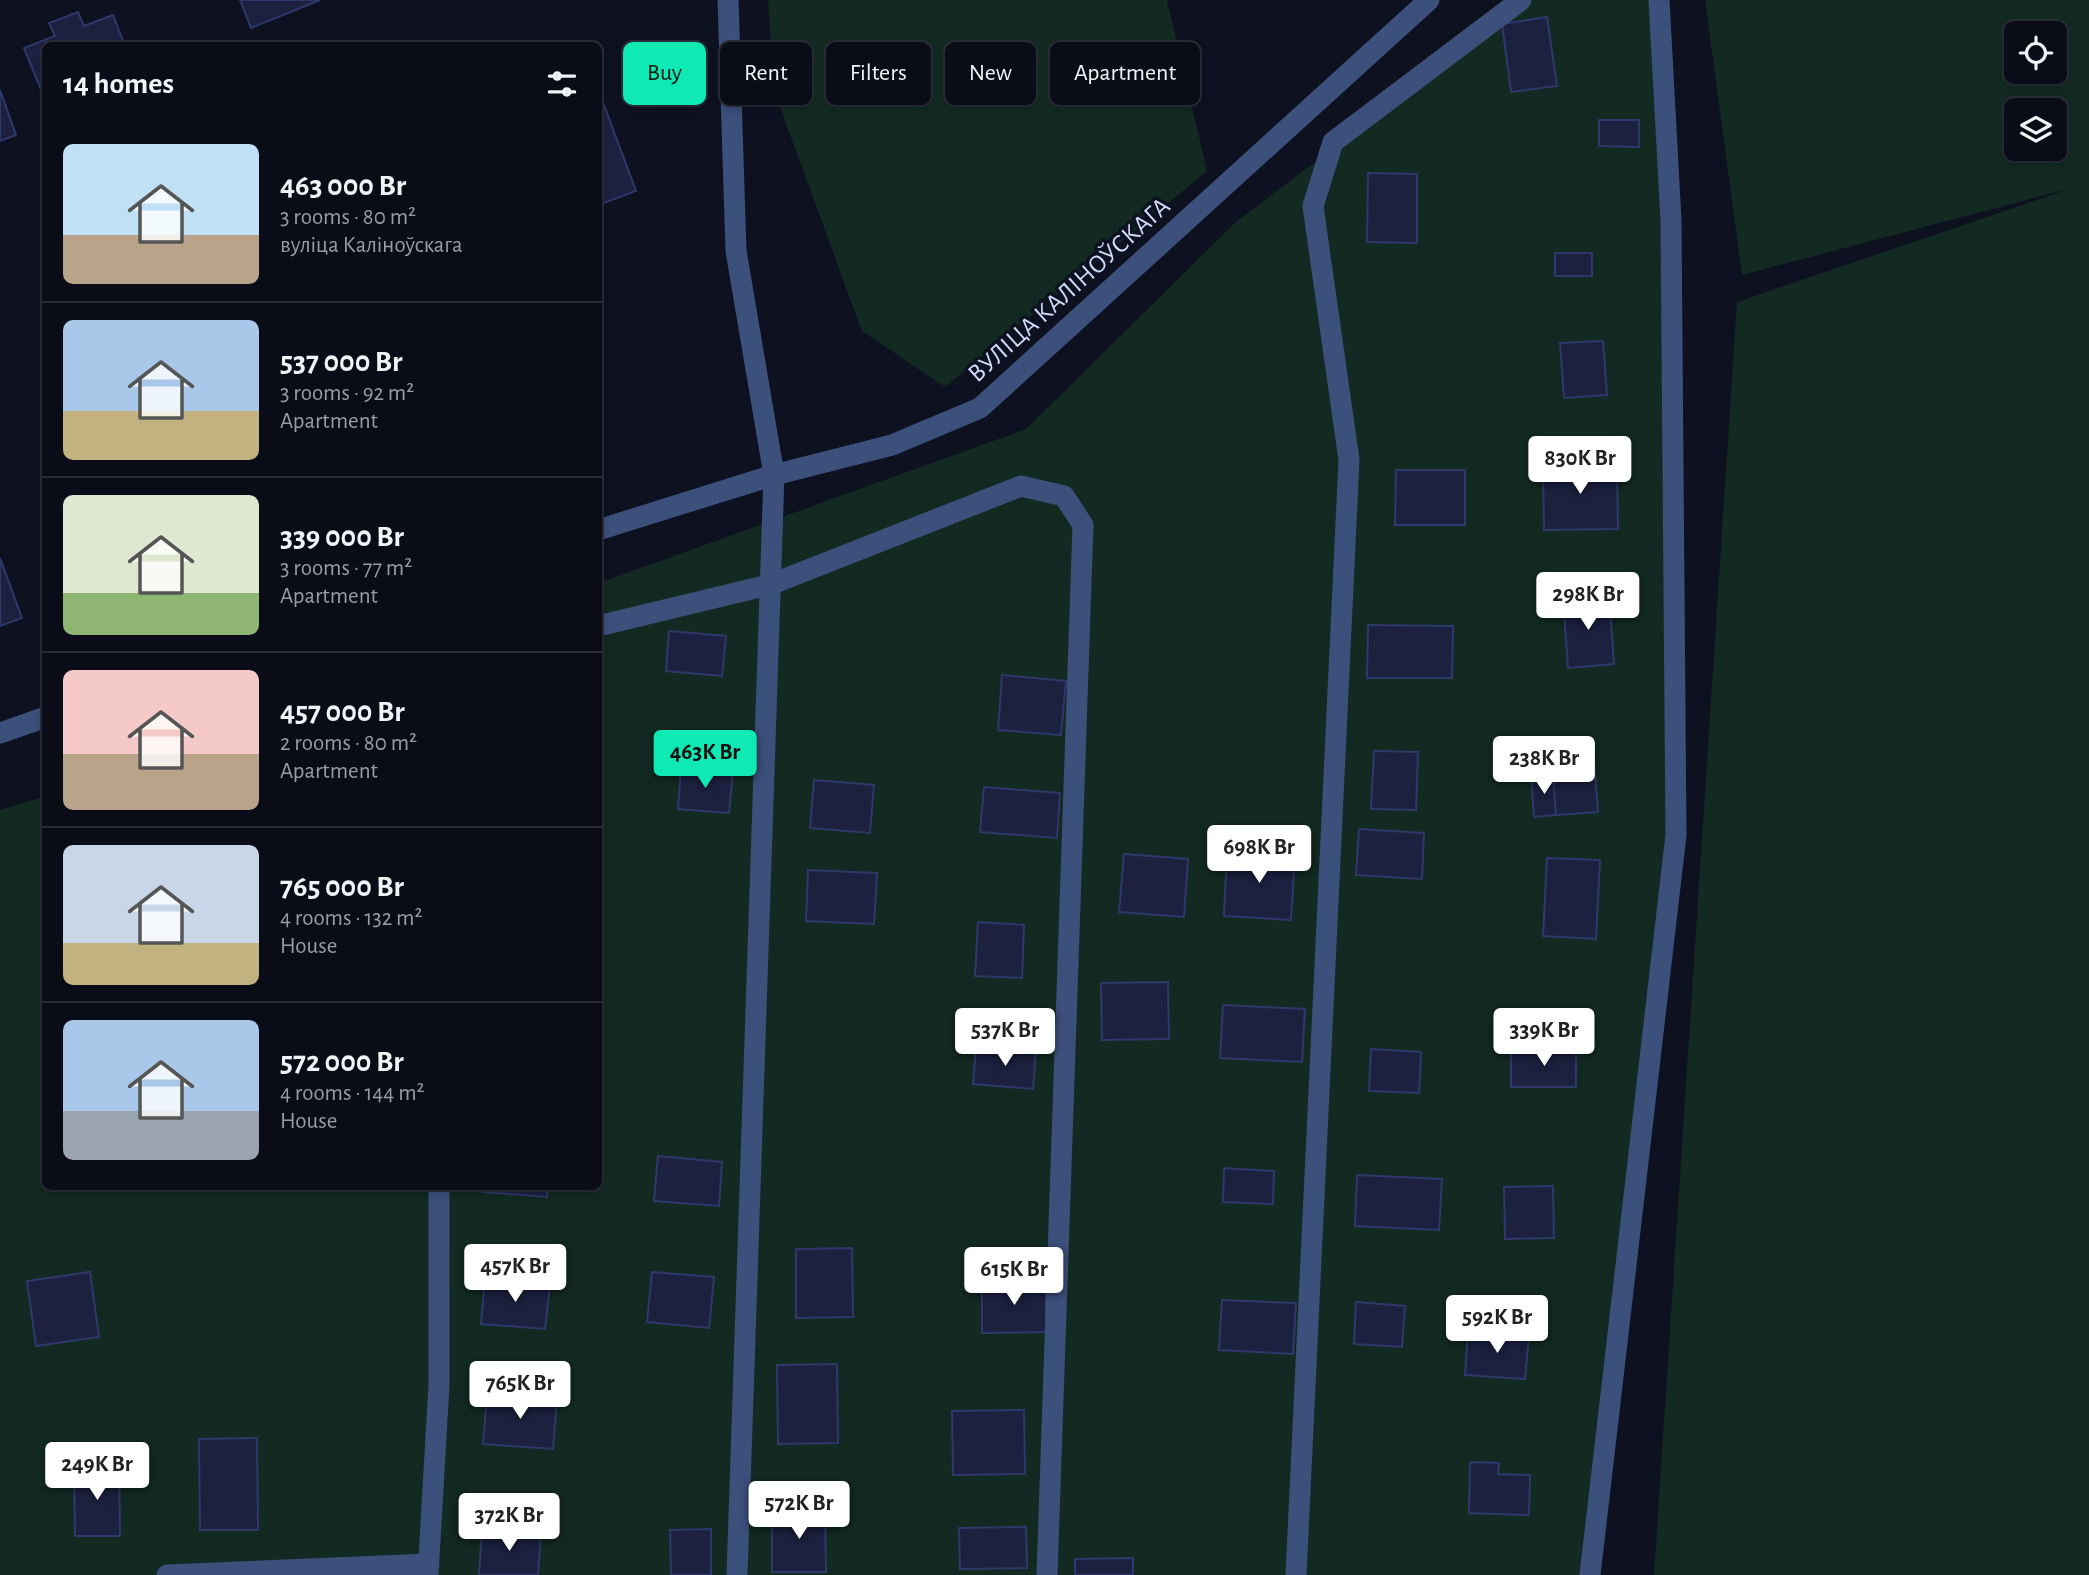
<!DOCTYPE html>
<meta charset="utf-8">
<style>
:root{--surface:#0a0d18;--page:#181b25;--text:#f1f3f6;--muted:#999ca2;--line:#2a2d37;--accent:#0feab5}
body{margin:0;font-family:"Alegreya Sans",sans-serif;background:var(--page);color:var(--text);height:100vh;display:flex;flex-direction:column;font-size:26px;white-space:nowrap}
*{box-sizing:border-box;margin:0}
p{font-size:23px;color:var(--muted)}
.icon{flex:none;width:38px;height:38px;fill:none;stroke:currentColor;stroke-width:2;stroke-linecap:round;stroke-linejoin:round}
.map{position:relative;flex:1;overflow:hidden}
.side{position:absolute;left:42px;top:42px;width:560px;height:1148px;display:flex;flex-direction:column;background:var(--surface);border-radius:10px;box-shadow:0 4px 10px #0003,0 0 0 2px var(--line)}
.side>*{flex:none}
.hud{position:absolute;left:623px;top:42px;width:665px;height:63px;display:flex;gap:14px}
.tools{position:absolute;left:2004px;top:21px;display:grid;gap:14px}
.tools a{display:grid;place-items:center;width:63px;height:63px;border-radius:10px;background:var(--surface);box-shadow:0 4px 10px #0003,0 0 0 2px var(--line);font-size:35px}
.price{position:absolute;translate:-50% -60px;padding:0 16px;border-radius:7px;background:#fff;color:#222;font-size:23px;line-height:46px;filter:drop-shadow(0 2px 4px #0008)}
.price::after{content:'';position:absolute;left:50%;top:42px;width:21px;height:16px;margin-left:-10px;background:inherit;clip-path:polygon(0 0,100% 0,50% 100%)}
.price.on{background:var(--accent);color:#111}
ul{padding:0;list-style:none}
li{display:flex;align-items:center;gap:21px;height:175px;padding:0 21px}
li+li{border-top:2px solid var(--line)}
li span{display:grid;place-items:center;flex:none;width:196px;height:140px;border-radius:10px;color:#555}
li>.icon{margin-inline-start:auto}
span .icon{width:84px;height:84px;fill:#fffc;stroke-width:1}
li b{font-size:30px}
h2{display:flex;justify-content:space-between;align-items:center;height:84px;padding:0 21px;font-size:30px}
.chip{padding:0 24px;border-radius:10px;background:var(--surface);box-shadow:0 4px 10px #0003,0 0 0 2px var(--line);font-size:24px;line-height:63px}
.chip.on{background:var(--accent);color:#111}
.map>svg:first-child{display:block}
.green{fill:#122a21;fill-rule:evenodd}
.building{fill:#1c2140;stroke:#2f386a;stroke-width:2}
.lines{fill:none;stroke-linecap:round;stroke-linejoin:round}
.minor{stroke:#3c507c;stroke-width:21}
.labels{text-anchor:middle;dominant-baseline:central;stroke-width:7;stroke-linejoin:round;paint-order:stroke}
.street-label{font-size:26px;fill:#d1dbfc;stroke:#0e1120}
</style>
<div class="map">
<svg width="2089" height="1575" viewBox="0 0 2089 1575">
<rect width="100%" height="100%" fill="#0e1120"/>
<path class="green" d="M768,0H1167L1207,171L945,387L862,331L774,91Z
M1530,0H1657L1676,835L1585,1575H0V810L45,796L46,1186H598L599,583L1026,429L1237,221Z
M1705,0H2089V1575H1654L1737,302L2072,188L1742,275ZM2054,33V72H2016V33ZM2054,110V149H2016V110Z"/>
<path class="building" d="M240,0H320L251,28Z
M78,12L84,26L113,15L125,46H46V102L24,48L55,36L49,23Z
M1547,17L1557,86L1511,92L1502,24Z
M598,89L636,191L598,205Z
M0,90L16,135L0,141Z
M1599,120H1639V147L1599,146Z
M1368,173L1417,174V243L1367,242Z
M1555,253H1592V276H1555Z
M1603,341L1607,395L1564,398L1560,343Z
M1617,463L1618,529L1544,530L1543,464Z
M1396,470H1465V525H1395Z
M0,558L22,618L0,626Z
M1609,595L1614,664L1568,668L1563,599Z
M1368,625L1453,626L1452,678H1367Z
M669,631L726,636L722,676L666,671Z
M1002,675L1066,681L1061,735L998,730Z
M1374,751L1418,752L1416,810L1371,809Z
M1594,760L1598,812L1556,815L1552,764Z
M681,768L733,772L729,813L678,809Z
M1553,775L1556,815L1534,817L1531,777Z
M814,780L874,785L870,833L810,828Z
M984,787L1060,793L1057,838L980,832Z
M1359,829L1424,833L1422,879L1356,875Z
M1227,851L1295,855L1291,920L1224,916Z
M1124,854L1188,859L1184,917L1119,912Z
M1547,858L1600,860L1596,939L1543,936Z
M808,870L877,873L874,924L806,921Z
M978,922L1024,925L1022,978L975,976Z
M1168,982L1169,1039L1102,1040L1101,983Z
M1223,1005L1305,1009L1302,1062L1220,1058Z
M976,1047L1036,1052L1033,1089L973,1084Z
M1511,1048H1576V1087H1511Z
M1371,1049L1421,1052L1419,1093L1369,1091Z
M658,1156L722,1162L719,1206L654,1201Z
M1224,1168L1274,1171L1273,1204L1223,1202Z
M1357,1175L1442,1179L1439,1230L1355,1226Z
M483,1186H548L547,1197L483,1192Z
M1553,1186L1554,1238L1505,1239L1504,1187Z
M852,1248L853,1317L796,1318V1249Z
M90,1272L99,1337L36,1346L27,1281Z
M652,1272L714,1277L709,1328L647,1322Z
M485,1278L550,1284L545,1329L481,1324Z
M1046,1281V1332L982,1333V1282Z
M1222,1300L1296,1303L1293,1354L1219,1350Z
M1356,1302L1405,1306L1402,1347L1354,1344Z
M1468,1331L1529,1336L1525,1379L1465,1375Z
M837,1364L838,1443L778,1444L777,1365Z
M487,1394L557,1399L553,1449L483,1444Z
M1024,1410L1025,1474L953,1475L952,1411Z
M257,1438L258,1530H200L199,1439Z
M1470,1462L1499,1463L1498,1474L1530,1475L1529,1515L1469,1513Z
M74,1467H119L120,1536H75Z
M772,1509H825L826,1572H772Z
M1026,1527L1027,1568L960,1569L959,1528Z
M482,1528L541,1533L538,1575H479Z
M711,1529V1575H671L670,1530Z
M1133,1558V1575H1075V1559Z"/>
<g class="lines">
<path class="minor" d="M728,0L736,251L774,475L737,1575
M598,530L774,475L892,445L980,408L1429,0
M598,626L772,584L1021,486L1064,496L1083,525L1047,1575
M0,733L46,717
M167,1575L429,1564
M428,1575L439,1385V1186
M1296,1575L1349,460L1313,206L1333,142L1521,0
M1590,1575L1676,835L1671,220L1659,0"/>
</g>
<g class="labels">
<g class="street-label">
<text transform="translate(1069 290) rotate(-42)">ВУЛІЦА КАЛІНОЎСКАГА</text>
</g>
</g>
</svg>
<div class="tools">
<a><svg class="icon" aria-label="locate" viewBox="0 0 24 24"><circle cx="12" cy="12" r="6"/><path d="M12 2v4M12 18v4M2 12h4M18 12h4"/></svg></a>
<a><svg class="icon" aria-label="layers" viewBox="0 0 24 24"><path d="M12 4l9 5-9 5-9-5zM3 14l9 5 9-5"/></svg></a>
</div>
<b class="price" style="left:1580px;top:496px">830K Br</b>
<b class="price" style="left:1588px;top:632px">298K Br</b>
<b class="price on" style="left:705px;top:790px">463K Br</b>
<b class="price" style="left:1544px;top:796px">238K Br</b>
<b class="price" style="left:1259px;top:885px">698K Br</b>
<b class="price" style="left:1005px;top:1068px">537K Br</b>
<b class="price" style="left:1544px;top:1068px">339K Br</b>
<b class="price" style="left:515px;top:1304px">457K Br</b>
<b class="price" style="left:1014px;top:1307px">615K Br</b>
<b class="price" style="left:1497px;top:1355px">592K Br</b>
<b class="price" style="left:520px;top:1421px">765K Br</b>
<b class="price" style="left:97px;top:1502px">249K Br</b>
<b class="price" style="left:799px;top:1541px">572K Br</b>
<b class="price" style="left:509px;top:1553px">372K Br</b>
<div class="hud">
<a class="chip on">Buy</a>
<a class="chip">Rent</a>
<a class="chip">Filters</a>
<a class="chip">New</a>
<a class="chip">Apartment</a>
</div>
<section class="side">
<h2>14 homes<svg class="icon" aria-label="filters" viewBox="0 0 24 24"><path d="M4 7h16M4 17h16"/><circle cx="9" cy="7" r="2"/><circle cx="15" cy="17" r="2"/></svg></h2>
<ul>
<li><span style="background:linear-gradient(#bfe0f5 65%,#b9a48a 0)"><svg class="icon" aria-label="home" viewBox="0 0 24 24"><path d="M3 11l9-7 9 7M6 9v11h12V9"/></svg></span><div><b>463 000 Br</b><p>3 rooms · 80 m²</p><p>вуліца Каліноўскага</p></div></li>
<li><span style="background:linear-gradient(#a9c7e8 65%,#c2b280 0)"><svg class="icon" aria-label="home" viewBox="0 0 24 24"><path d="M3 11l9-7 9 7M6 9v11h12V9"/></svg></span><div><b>537 000 Br</b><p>3 rooms · 92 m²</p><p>Apartment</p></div></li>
<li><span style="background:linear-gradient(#dfe7d0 70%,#8fb573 0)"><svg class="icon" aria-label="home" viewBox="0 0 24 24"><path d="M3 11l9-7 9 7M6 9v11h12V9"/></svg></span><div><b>339 000 Br</b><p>3 rooms · 77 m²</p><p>Apartment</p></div></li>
<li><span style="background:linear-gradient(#f6c9c9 60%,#b9a48a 0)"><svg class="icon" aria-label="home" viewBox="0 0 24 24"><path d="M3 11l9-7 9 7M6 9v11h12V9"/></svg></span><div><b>457 000 Br</b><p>2 rooms · 80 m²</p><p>Apartment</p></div></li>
<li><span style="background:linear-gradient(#c9d6e8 70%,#c2b280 0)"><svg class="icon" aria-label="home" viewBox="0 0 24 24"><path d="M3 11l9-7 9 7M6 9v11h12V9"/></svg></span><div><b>765 000 Br</b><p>4 rooms · 132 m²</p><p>House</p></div></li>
<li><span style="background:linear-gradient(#a9c7e8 65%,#9aa5b1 0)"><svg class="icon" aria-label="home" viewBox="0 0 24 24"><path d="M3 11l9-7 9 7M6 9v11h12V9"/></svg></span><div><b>572 000 Br</b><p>4 rooms · 144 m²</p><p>House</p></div></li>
</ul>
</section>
</div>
